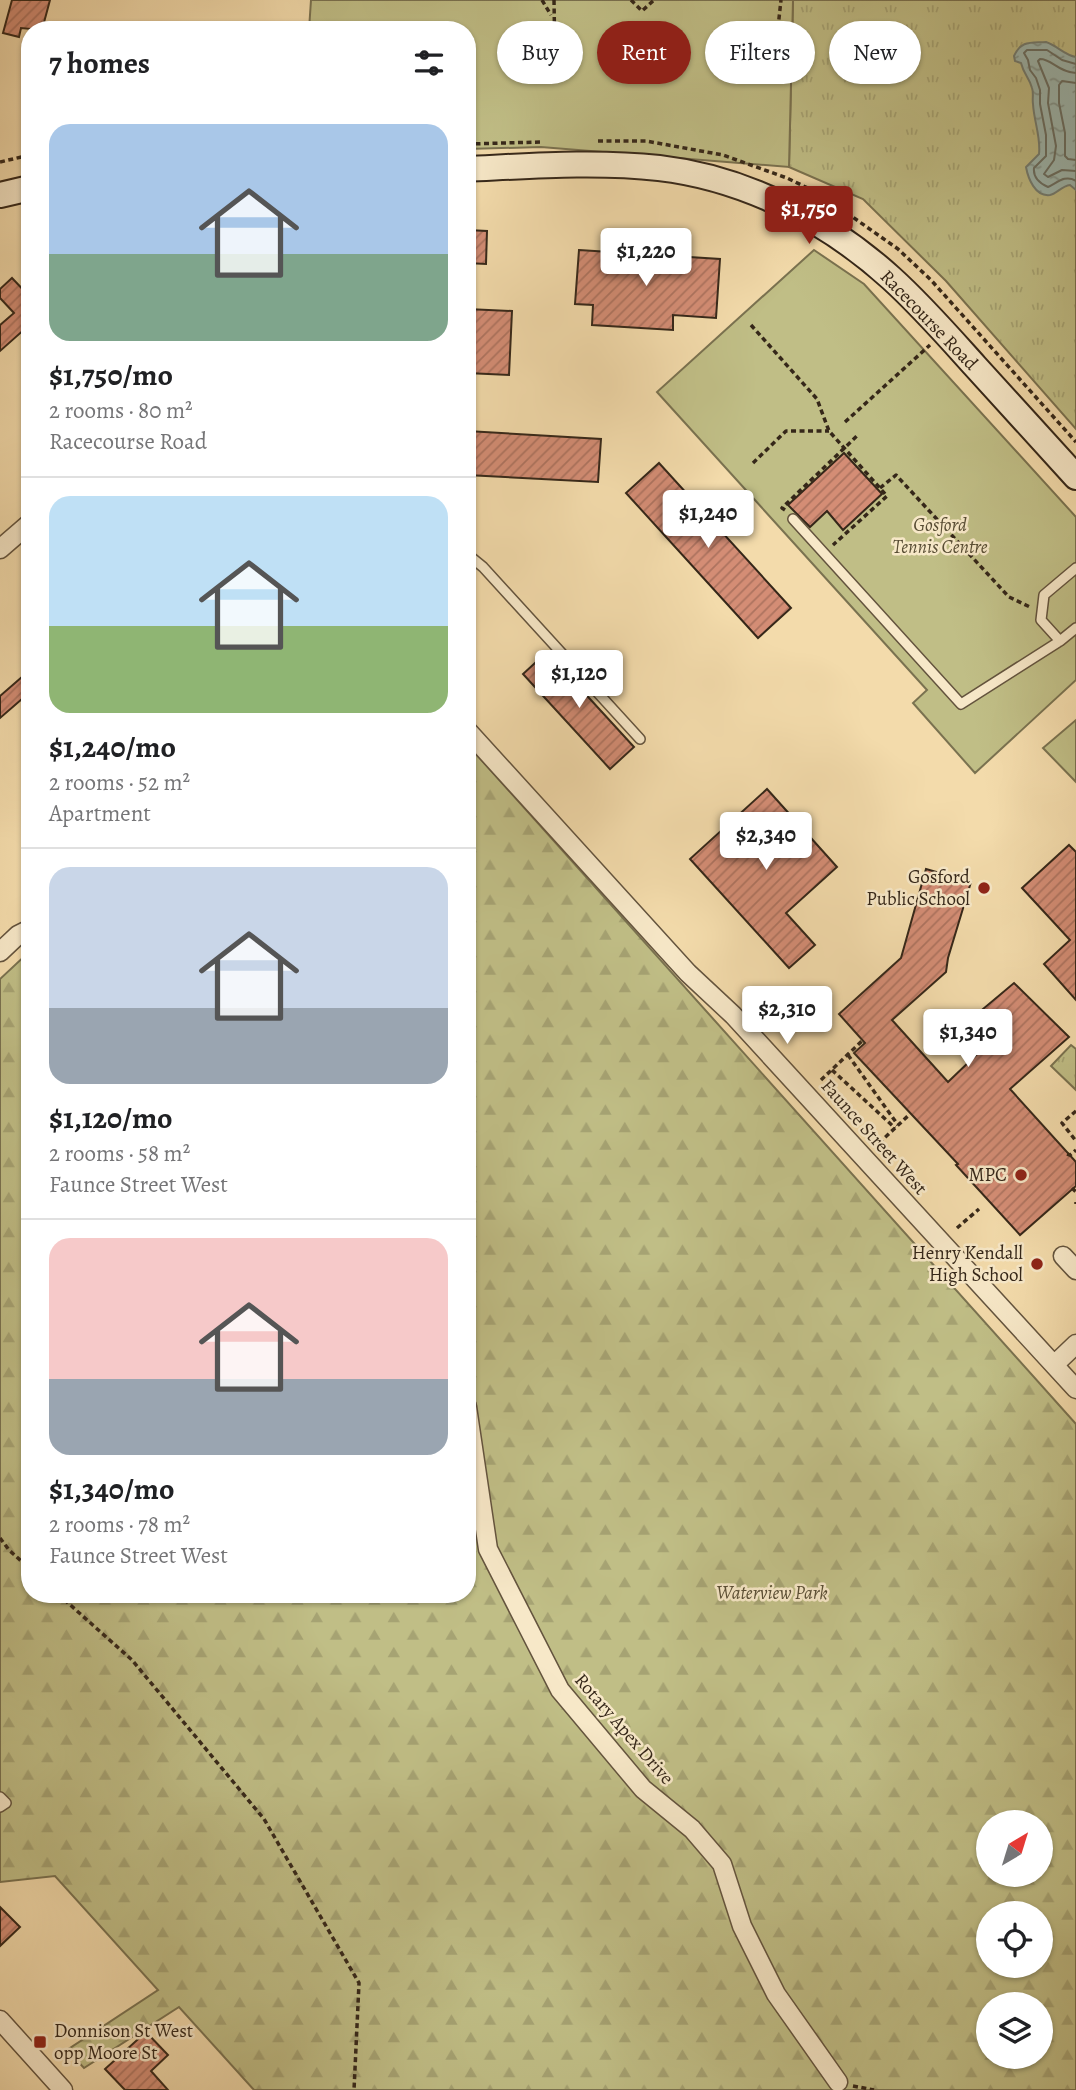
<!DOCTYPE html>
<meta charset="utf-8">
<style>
:root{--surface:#fff;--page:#f2f2f2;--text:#202124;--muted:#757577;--line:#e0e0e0;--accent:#8f2418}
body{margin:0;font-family:Alegreya,serif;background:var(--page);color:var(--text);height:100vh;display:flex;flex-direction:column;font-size:26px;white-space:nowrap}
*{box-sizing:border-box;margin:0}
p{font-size:23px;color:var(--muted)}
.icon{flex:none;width:38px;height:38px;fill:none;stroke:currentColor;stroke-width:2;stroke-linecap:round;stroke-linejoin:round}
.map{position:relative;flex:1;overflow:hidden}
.side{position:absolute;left:21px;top:21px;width:455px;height:1582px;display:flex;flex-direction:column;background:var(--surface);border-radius:28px;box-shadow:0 2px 5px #0004}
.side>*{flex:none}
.guide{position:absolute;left:497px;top:21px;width:472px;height:63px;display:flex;gap:14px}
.needle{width:46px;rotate:38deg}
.fabs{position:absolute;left:976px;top:1810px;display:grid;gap:14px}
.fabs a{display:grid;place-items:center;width:77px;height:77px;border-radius:50%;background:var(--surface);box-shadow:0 2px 5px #0004;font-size:35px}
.price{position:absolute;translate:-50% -60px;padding:0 16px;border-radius:7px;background:#fff;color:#222;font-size:23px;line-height:46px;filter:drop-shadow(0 2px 4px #0008)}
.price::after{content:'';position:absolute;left:50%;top:42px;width:21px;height:16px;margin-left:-10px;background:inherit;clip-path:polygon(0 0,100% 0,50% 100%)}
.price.on{background:var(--accent);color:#fff}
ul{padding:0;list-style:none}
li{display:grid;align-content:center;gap:14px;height:371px;padding:0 28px}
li+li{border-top:2px solid var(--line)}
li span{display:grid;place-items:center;height:217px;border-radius:21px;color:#555}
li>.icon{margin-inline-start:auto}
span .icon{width:126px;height:126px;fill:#fffc;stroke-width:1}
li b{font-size:30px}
h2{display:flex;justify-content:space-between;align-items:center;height:84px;padding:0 28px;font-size:30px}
.chip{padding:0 24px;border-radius:32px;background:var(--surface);box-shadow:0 2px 5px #0004;font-size:24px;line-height:63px}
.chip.on{background:var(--accent);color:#fff}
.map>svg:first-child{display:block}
.grass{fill:url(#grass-tufts);stroke:#7a7250;stroke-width:2}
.forest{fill:url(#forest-firs);stroke:#7a7250;stroke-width:2;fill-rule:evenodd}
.green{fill:#c0be86;stroke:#7a7250;stroke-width:2}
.water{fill:url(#water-ripples);stroke:#737f75;stroke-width:2}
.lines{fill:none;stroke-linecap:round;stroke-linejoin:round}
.shore{stroke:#697066;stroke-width:2}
.building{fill:url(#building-hatch);stroke:#352719;stroke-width:2}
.service-casing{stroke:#64543e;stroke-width:12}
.minor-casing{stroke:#64543e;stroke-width:21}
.secondary-casing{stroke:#352719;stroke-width:28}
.path{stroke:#352719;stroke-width:3.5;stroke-dasharray:5 3.5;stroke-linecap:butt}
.service{stroke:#f7e8c8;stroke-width:9}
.minor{stroke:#f7e8c8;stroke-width:18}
.secondary{stroke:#f7e8c8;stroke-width:24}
.poi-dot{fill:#8f2418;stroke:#f7e8c8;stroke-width:2.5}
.labels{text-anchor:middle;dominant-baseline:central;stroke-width:5;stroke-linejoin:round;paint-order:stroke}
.street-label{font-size:19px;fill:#352719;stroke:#f7e8c8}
.park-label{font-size:19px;font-style:italic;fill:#584d34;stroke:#f7e8c8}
.poi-label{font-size:19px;fill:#352719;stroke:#f7e8c8;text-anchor:end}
</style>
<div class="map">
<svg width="1076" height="2090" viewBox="0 0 1076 2090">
<defs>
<pattern id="grass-tufts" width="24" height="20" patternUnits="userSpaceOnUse" patternTransform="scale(1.75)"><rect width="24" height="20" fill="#c0be86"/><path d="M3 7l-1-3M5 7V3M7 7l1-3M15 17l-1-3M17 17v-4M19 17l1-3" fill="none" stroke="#a6a373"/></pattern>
<pattern id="forest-firs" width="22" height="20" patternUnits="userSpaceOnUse" patternTransform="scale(1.75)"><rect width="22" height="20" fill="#c0be86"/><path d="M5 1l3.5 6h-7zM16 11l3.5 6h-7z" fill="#a6a373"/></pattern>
<pattern id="water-ripples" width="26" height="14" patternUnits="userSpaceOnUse" patternTransform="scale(1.75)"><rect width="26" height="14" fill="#9db9b2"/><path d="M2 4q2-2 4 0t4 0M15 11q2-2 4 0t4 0" fill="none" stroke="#819690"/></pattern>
<pattern id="building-hatch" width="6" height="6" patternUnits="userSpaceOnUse" patternTransform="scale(1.75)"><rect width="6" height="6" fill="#d48d75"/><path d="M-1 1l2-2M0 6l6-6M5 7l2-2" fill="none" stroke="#ad735f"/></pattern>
</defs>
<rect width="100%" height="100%" fill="#f3dbab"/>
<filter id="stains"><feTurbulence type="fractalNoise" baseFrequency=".00286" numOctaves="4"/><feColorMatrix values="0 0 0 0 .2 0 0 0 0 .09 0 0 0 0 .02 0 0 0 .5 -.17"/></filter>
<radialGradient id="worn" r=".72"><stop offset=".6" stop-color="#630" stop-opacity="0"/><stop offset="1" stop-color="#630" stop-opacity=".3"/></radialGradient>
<path class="grass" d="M793,0H1076V429L946,281L863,199L789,167Z
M1071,1045L1076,1049V1090L1051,1066Z"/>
<path class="forest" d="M467,744L1076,1424V2090H254L179,2007L84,2068L67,2050L158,1990L55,1876L0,1882V979L30,951V1594H467ZM989,1822H1041V1874H989ZM989,1913H1041V1965H989ZM989,2004H1041V2056H989Z"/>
<path class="green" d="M311,0H793L789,167L541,147L467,149V30H309Z
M814,250L864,284L1076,517V680L975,773L913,703L927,690L657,392Z
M1076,720V782L1043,748Z"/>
<path class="water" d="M1046,42C1058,46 1064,55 1076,57V190L1070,185C1062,186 1056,194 1050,195C1035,197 1028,178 1026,167L1039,154C1041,137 1034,122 1033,104C1032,98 1034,94 1032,88C1029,77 1024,75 1021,63L1015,61L1014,56C1021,40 1031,43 1046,42Z"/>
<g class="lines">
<path class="shore" d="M1076,64L1062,60L1047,50H1027L1024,53L1028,60L1030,70L1036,78L1040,90V104L1046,135V156L1034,168C1033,177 1039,183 1048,187C1057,183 1065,174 1076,181
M1076,73C1058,72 1052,59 1040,59L1038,61L1049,88L1048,103L1056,146L1054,160L1044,174L1048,177L1062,170L1076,171
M1076,83L1062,81L1059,85V103L1065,133V156L1068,159L1076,160"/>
</g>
<path class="building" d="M12,0H50L42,30L21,28L19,37L3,33Z
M467,230L487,231L486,264L467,263Z
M579,250L720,259L716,318L673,315V330L592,325L593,305L575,304Z
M12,278L30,297V330L27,327L0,351V325L14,313L0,298V289Z
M467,309L512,311L509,375L467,373Z
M467,431L601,439L598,482L467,475Z
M844,453L882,494L843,530L827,511L810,527L788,505Z
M659,463L791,608L758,638L626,493Z
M547,652L634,747L610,769L523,674Z
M30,670V692L0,718V696Z
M767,789L837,867L786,913L815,945L789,968L690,859Z
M1069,845L1076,852V1000L1044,964L1070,940L1022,888Z
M926,869L971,882L948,958L946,972L892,1020L948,1082L997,1035L977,1014L1014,983L1069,1037L1010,1089L1076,1162V1186L1020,1235L956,1165L958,1164L854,1053L865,1043L839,1014L901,958Z
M0,1907L20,1927L0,1946Z
M146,2032L168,2055L151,2071L168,2090H125L105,2069Z"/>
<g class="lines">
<g class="service-casing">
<path id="service" d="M793,519L961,704L1060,641
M467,554L483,567L640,739
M1076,568L1044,595L1041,620L1060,641L1076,628
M0,1797L6,1803L0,1807"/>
</g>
<g class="minor-casing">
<path id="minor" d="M0,549L30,523
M467,730L688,973L733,1015L1076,1389
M0,952L18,935L30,929
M1063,1256L1076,1270
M1054,1365L1076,1344
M467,1407L488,1549L560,1690L643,1789L692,1829L722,1864L742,1926L776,1994L838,2082
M0,2020L63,2090"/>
</g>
<g class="secondary-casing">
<path id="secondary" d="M467,169C531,166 595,161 659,168C745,178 827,220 891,278C921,305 948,336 975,366C1009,403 1042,440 1076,477
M0,195L30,188"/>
</g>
<path class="path" d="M542,0L551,15
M554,0L555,64
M631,0L642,11L654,0
M769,78L775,55L781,0
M598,141H646L723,155L787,178L820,194L898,249L931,280L1076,442
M467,144L541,142
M0,162L30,155
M751,325L817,399L829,431L887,496L833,545
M845,422L930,345
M753,463L786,431H829
M880,488L896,475L1009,597L1030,607
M785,510L782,508L859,434
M848,1055L898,1125
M832,1070L895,1128
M821,1080L863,1040
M1076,1111L1062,1123L1076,1141
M879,1143L910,1114
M1067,1154L1070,1155L1076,1150
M1072,1188L1076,1192
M1076,1202V1204
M957,1228L979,1209
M0,1538L9,1550L30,1569
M58,1594L132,1660L264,1819L359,1983L354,2090
M853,2086L874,2090"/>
<use href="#service" class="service"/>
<use href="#minor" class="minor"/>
<use href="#secondary" class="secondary"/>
</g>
<g class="poi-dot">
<circle cx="984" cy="888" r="7"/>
<circle cx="1021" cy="1175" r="7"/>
<circle cx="1037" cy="1264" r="7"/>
<rect x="33" y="2035" width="14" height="14" rx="3.5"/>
</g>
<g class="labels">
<g class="street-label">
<text transform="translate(929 320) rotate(46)">Racecourse Road</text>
<text transform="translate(874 1137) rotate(48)">Faunce Street West</text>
<text transform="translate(624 1729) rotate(49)">Rotary Apex Drive</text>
</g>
<g class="park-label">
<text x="940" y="525">Gosford<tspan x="940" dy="22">Tennis Centre</tspan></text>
<text x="772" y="1593">Waterview Park</text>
</g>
<g class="poi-label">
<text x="970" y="877">Gosford<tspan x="970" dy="22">Public School</tspan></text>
<text x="1007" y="1175">MPC</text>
<text x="1023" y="1253">Henry Kendall<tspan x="1023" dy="22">High School</tspan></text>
<text x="54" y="2031" text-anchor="start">Donnison St West<tspan x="54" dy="22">opp Moore St</tspan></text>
</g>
</g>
<rect width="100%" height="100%" filter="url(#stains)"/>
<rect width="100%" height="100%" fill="url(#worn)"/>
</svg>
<div class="fabs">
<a><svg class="needle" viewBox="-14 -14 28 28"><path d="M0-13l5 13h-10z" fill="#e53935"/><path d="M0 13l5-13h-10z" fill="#757577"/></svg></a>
<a><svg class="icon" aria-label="locate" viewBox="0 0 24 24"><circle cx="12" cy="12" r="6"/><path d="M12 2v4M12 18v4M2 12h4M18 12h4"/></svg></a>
<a><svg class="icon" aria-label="layers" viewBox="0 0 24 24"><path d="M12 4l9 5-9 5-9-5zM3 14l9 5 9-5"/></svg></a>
</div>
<b class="price on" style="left:809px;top:246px">$1,750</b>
<b class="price" style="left:646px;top:288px">$1,220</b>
<b class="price" style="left:708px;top:550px">$1,240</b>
<b class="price" style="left:579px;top:710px">$1,120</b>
<b class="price" style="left:766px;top:872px">$2,340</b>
<b class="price" style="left:787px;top:1046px">$2,310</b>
<b class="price" style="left:968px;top:1069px">$1,340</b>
<div class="guide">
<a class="chip">Buy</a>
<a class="chip on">Rent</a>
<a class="chip">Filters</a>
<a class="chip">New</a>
</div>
<section class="side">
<h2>7 homes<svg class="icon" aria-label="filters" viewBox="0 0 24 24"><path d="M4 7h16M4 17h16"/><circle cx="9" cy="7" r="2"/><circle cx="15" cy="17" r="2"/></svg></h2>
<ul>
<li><span style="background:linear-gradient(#a9c7e8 60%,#7fa58c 0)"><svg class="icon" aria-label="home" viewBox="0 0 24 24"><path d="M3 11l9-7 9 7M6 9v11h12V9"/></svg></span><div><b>$1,750/mo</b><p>2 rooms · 80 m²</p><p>Racecourse Road</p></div></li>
<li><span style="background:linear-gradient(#bfe0f5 60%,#8fb573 0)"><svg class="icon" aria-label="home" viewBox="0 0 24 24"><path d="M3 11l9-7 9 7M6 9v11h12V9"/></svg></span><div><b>$1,240/mo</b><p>2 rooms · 52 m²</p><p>Apartment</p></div></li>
<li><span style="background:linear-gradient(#c9d6e8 65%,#9aa5b1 0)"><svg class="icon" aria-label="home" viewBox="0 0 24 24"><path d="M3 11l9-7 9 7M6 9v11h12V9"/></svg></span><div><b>$1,120/mo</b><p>2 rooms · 58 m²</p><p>Faunce Street West</p></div></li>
<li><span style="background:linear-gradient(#f6c9c9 65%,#9aa5b1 0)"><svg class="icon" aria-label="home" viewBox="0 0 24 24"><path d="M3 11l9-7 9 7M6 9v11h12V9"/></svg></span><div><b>$1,340/mo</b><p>2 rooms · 78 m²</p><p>Faunce Street West</p></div></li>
</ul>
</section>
</div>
